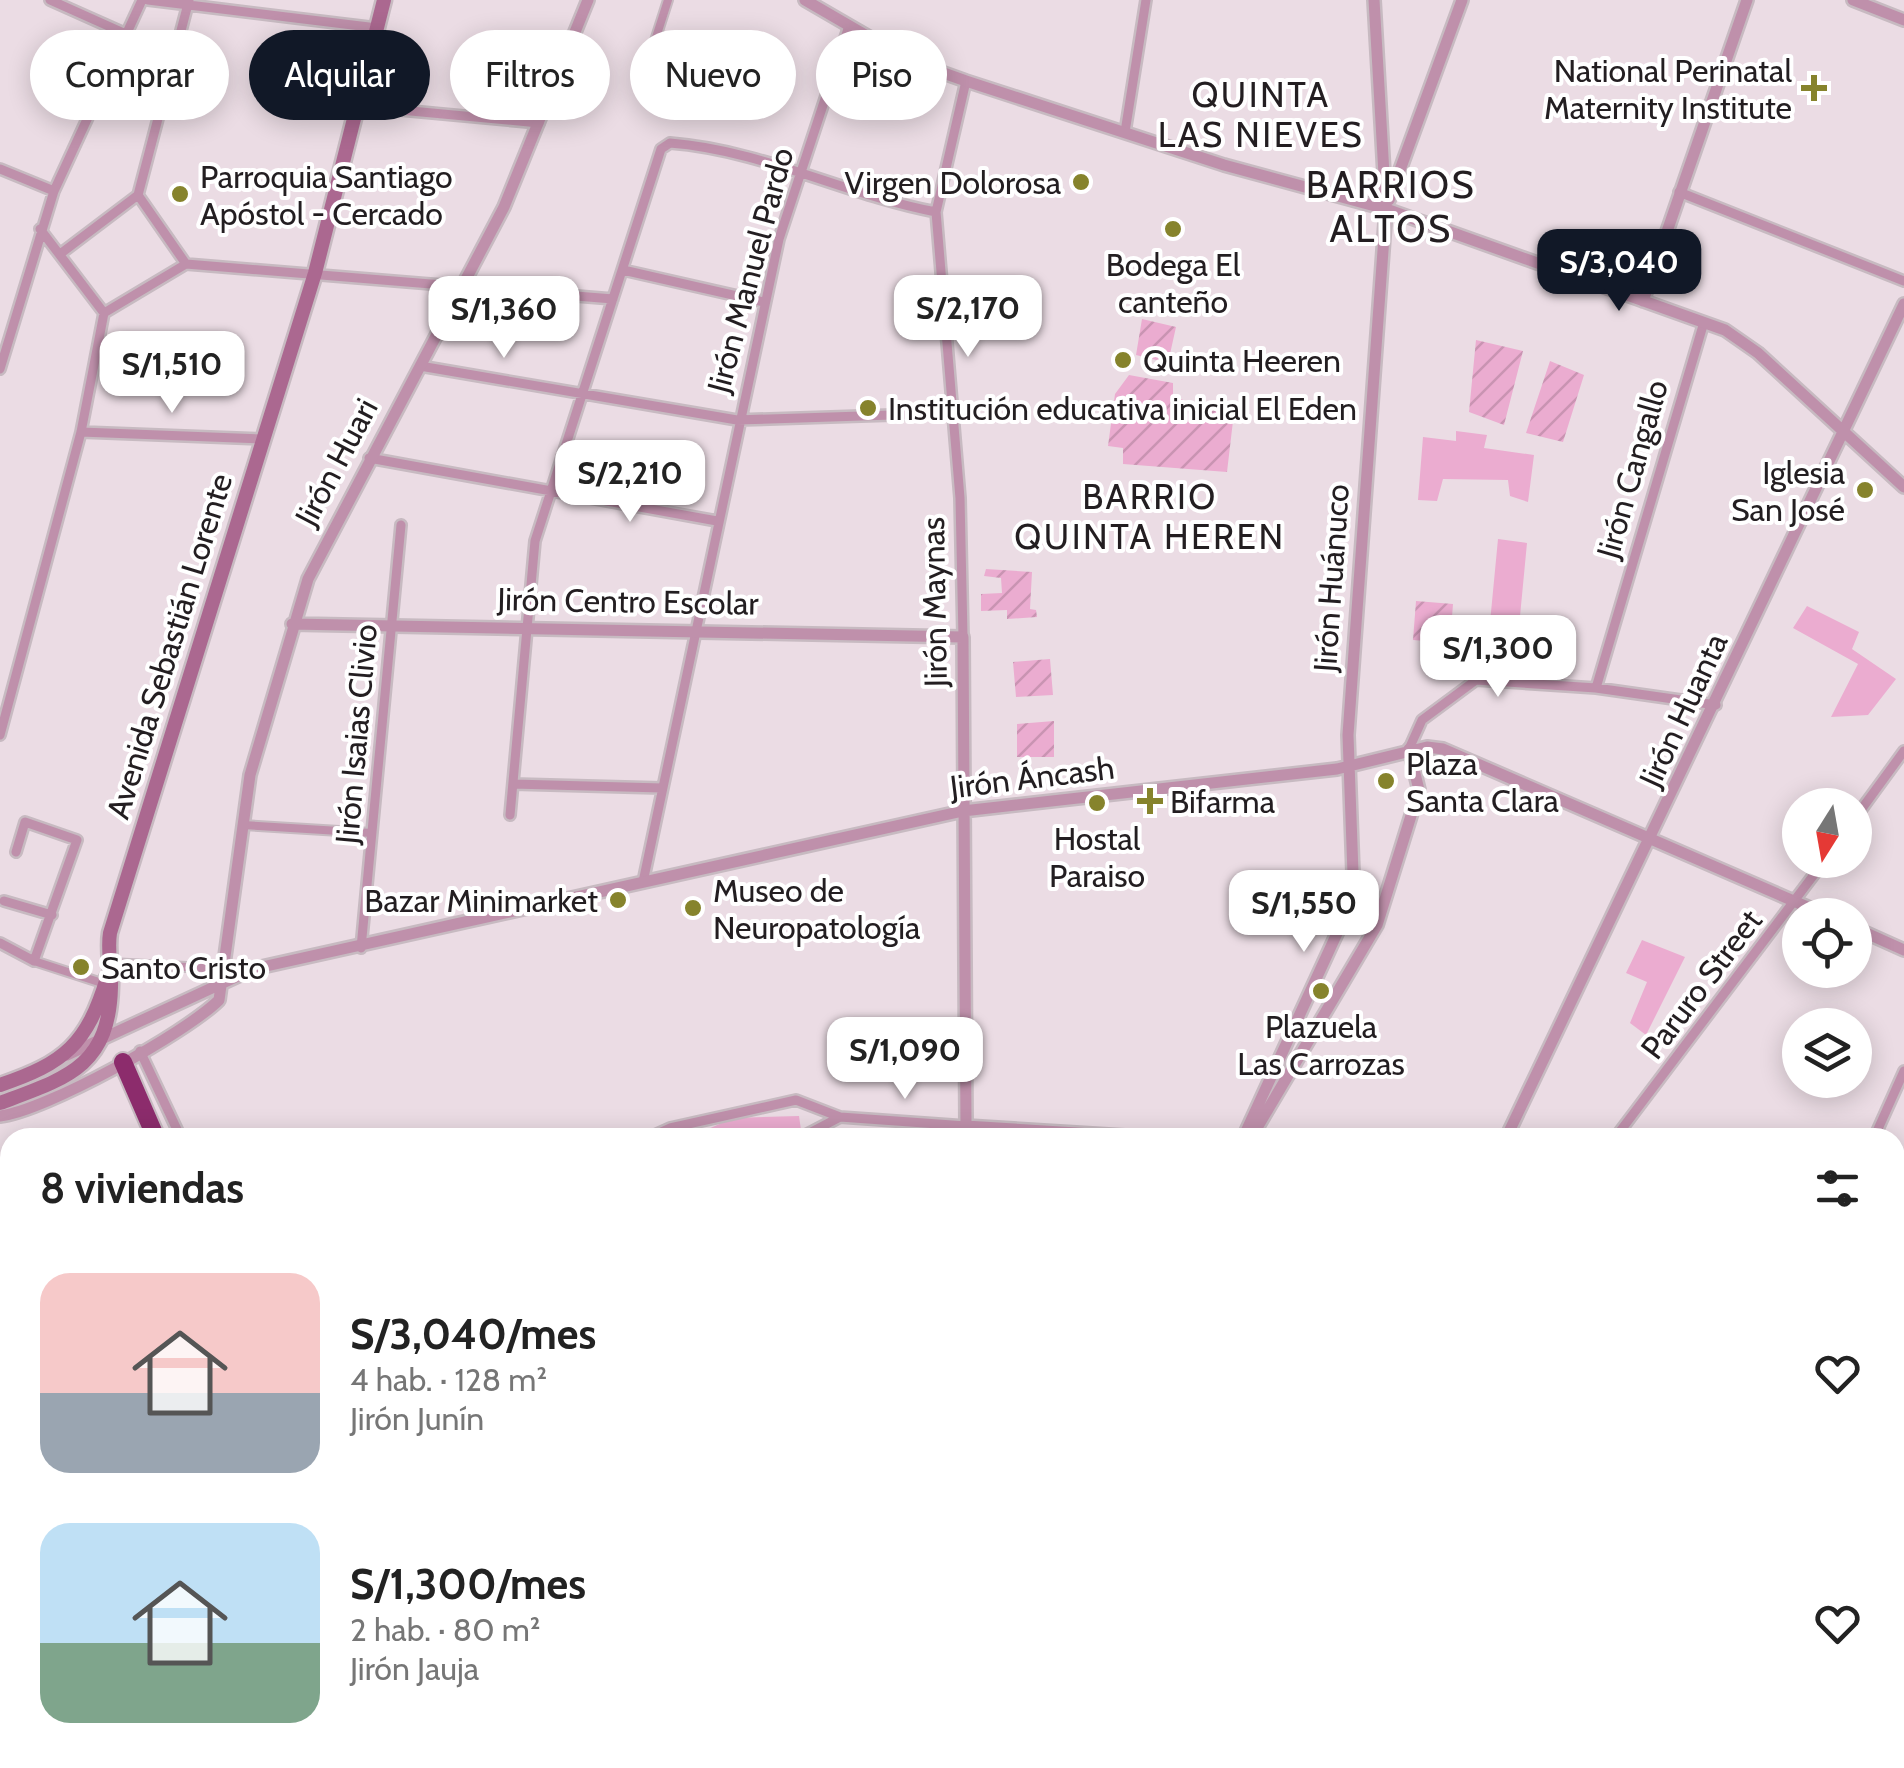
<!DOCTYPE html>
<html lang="es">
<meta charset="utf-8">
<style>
:root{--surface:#fff;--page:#f6f6f6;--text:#222;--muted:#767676;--accent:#111827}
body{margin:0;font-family:Cabin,sans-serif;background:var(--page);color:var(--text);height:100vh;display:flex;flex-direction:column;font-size:38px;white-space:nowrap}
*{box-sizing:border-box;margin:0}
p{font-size:32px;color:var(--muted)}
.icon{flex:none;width:55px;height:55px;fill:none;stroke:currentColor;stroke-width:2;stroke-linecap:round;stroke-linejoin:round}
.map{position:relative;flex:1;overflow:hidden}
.side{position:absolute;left:0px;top:1128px;width:1905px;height:642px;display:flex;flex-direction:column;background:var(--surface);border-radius:30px 30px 0 0;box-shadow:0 5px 25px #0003}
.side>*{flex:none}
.hud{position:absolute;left:30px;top:30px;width:1000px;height:90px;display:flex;gap:20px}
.needle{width:65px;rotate:191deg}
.tools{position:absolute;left:1782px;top:788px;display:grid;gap:20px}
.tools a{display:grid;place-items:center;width:90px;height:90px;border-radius:50%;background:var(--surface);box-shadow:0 5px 25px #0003;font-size:50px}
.price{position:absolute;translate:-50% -85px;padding:0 22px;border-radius:20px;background:#fff;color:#222;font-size:32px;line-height:65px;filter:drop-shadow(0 2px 5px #0008)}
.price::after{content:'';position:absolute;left:50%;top:60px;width:30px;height:22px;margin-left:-15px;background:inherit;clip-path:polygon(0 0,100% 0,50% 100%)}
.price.selected{background:var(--accent);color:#fff}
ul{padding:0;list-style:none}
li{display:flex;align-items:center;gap:30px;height:250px;padding:0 40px}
li span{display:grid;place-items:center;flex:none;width:280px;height:200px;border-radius:30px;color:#555}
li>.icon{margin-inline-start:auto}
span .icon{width:120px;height:120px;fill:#fffc;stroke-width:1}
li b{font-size:42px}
h2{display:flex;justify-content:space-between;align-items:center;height:120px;padding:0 40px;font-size:42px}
.pill{padding:0 35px;border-radius:45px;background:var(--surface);box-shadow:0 5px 25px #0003;font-size:35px;line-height:90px}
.pill.selected{background:var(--accent);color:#fff}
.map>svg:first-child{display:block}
.grass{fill:#ebacd0}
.garden{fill:url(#garden-furrows)}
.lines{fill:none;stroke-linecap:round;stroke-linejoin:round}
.motorway-tunnel{stroke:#c3b6bd;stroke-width:18;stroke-dasharray:18 9;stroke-linecap:butt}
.pedestrian-casing{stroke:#c7bac1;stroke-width:12}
.minor-casing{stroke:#c7bac1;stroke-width:14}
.tertiary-casing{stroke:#c7bac1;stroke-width:16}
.secondary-casing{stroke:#c7bac1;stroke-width:19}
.primary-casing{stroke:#c7bac1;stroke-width:20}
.motorway-casing{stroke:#c7bac1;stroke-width:22}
.pedestrian{stroke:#bf90ab;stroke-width:8}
.minor{stroke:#bf90ab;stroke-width:9}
.tertiary{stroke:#bf90ab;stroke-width:11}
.secondary{stroke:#ab6890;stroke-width:14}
.primary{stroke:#9b497d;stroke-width:15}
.motorway{stroke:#8c2c6c;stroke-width:18}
.rail-casing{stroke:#776e73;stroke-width:6}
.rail{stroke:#fff;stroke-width:2.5;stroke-dasharray:8;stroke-linecap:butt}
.primary-bridge-casing{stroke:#c7bac1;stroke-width:20;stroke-linecap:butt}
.primary-bridge{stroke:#9b497d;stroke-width:15}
.poi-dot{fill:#86832c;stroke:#fff;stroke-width:4}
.labels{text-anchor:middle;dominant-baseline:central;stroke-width:8;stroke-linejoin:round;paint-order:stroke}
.poi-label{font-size:32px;fill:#231e21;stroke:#fff;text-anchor:start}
.street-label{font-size:32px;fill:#231e21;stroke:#fff}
.neighbourhood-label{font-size:35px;letter-spacing:2.5px;fill:#231e21;stroke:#fff}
.quarter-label{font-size:38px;letter-spacing:2.5px;fill:#231e21;stroke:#fff}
</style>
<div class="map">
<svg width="1904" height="1768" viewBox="0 0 1904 1768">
<defs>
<pattern id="garden-furrows" width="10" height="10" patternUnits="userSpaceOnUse" patternTransform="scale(2.5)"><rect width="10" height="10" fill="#ebacd0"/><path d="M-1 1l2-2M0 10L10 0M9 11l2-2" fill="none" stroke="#c994b2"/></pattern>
</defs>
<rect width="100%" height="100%" fill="#ebdce4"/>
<path class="grass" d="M79,42L104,53L85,95L60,83Z
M1456,431L1487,435L1484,448L1534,455L1528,502L1510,496L1508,480L1443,479L1437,501L1418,500L1423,437L1456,441Z
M1498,539L1527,543L1518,637L1489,633Z
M1807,606L1859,632L1852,649L1896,679L1868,715L1831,717L1858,664L1793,628Z
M1642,940L1685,957L1646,1035L1630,1023L1647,982L1626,973Z
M799,1116L801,1130L789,1137L688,1138L733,1118Z"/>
<path class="garden" d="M1142,319L1176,327L1168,363L1136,355Z
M1476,340L1523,351L1504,425L1469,412Z
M1550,361L1584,375L1563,442L1526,433Z
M1129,375L1173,383V396L1206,409L1235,404L1227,472L1123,464V448L1108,446L1115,394Z
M986,569L1032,572L1030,609L1036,610L1037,617L1007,619V610L981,611V594L1002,593L1001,578L984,576Z
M1416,601L1453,604L1450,643L1413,640Z
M1050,659L1053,695L1016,697L1013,662Z
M1054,721V757H1017V724Z"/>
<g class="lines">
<path class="motorway-tunnel" d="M1895,1532L1904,1534
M1895,1550L1904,1552"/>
<g class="pedestrian-casing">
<path id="pedestrian" d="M651,53L668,0
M243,825L372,833
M34,961L105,984
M111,963L205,968L225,980
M1902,1704L1904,1705
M1814,1768V1760"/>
</g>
<g class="minor-casing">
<path id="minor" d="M50,0L126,34
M148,0L377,28
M357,106L539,123
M1125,132L1146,0
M0,169L54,191
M1679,192L1904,281
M138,195L186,264
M40,229L104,313
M60,254L138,195L189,0
M186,264L613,299
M623,270L764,302
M420,366L737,420L953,413
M0,369L54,191L142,0
M81,432L262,439
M369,458L717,521
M963,637L960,498L936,212L966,81
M1596,688L1704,322
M0,735L81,432L104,313L186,264
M1409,749L1422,720L1476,680L1596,688L1716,705
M513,784L662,788
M510,815L535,541L661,149L670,143C762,150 846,195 936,212
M1855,818L1904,751
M643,882L779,239L849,26
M4,901L52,915
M0,943L34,961L77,840L25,822L16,852
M361,948L401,525
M140,1051L181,1138
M499,1138L517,1136
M648,1138L670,1128L796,1100L840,1117L966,1126
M800,1138L840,1117
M1615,1138L1825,860
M1874,1138L1904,1071
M0,1399L10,1392
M0,1508L10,1510
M0,1523L5,1536
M0,1589L10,1584
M0,1612L10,1621
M10,1626L3,1636L10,1655
M85,1768L89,1760"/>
</g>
<g class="tertiary-casing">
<path id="tertiary" d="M805,0L910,61L966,81L1224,165L1386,209L1725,330L1758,353L1904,487
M1853,0L1904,20
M1389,200L1462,0
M1643,301L1747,0
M292,624L963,637L966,1126L1157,1138
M1855,928L1904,950
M67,1055L253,969L963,811L1337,769L1427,747L1443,749L1826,915
M0,1116C45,1111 186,1033 219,1000L250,775L308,579L504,207L588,0
M1243,1138L1339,929L1353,873L1348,735L1386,209L1374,0
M1251,1138L1377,925L1419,790L1409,749
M1506,1138L1904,304
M1895,1370L1904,1371
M1823,1760L1867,1768
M1632,1768L1785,1760"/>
</g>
<g class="secondary-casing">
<path id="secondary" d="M0,1085C65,1063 87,1044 107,978
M0,1103C67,1078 109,1067 111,987C112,968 107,951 110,933L315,273L384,0
M1895,1737L1904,1740
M1220,1760L1222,1768"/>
</g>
<g class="primary-casing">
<path id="primary" d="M1895,1649L1904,1639
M1895,1719L1904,1722
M1240,1760L1252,1768
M1513,1760L1530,1768
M1297,1768L1323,1760
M1441,1768L1477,1760"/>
</g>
<g class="motorway-casing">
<path id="motorway" d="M123,1062L156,1138
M1895,1596L1904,1598
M1070,1760V1768
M745,1761L757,1760
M228,1768L233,1760
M243,1768L248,1760
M843,1768L867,1760
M924,1768L951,1760
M1190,1768L1196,1760
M1281,1768L1298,1760"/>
</g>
<use href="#pedestrian" class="pedestrian"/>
<use href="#minor" class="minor"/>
<use href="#tertiary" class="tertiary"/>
<use href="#secondary" class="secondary"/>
<use href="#primary" class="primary"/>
<use href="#motorway" class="motorway"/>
<g class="rail-casing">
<path id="rail" d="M1895,1459L1904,1461
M0,1579L10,1574
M0,1665L10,1687
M38,1760L40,1768"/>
</g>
<use href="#rail" class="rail"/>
<g class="primary-bridge-casing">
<path id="primary-bridge" d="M1895,1627L1904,1615"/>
</g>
<use href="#primary-bridge" class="primary-bridge"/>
</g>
<g class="poi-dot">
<path d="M1809 73h10v10h10v10h-10v10h-10v-10h-10v-10h10z"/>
<circle cx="1081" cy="182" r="10"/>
<circle cx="180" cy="194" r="10"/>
<circle cx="1173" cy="229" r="10"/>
<circle cx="1123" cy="360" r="10"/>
<circle cx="868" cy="408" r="10"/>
<circle cx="1865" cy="490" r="10"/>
<circle cx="1386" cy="781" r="10"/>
<path d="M1145 786h10v10h10v10h-10v10h-10v-10h-10v-10h10z"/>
<circle cx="1097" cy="803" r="10"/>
<circle cx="618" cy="900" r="10"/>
<circle cx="693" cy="908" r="10"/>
<circle cx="81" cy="967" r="10"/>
<circle cx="1321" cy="991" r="10"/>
</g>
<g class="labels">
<g class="poi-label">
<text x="1792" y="70" text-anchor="end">National Perinatal<tspan x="1792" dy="37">Maternity Institute</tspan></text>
<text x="200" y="176">Parroquia Santiago<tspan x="200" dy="37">Apóstol - Cercado</tspan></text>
<text x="1061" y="182" text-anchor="end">Virgen Dolorosa</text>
<text x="1173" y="264" text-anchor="middle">Bodega El<tspan x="1173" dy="37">canteño</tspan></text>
<text x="1143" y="360">Quinta Heeren</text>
<text x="888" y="408">Institución educativa inicial El Eden</text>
<text x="1845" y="472" text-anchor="end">Iglesia<tspan x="1845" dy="37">San José</tspan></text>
<text x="1406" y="763">Plaza<tspan x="1406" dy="37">Santa Clara</tspan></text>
<text x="1170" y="801">Bifarma</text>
<text x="1097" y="838" text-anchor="middle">Hostal<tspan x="1097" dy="37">Paraiso</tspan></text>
<text x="713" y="890">Museo de<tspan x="713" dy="37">Neuropatología</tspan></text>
<text x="598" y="900" text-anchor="end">Bazar Minimarket</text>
<text x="101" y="967">Santo Cristo</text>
<text x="1321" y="1026" text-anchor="middle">Plazuela<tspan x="1321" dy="37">Las Carrozas</tspan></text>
</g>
<g class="street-label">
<text transform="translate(750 270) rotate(-75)">Jirón Manuel Pardo</text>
<text transform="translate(336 462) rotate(-62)">Jirón Huari</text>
<text transform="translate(1632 469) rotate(-74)">Jirón Cangallo</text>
<text transform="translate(1331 578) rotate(-86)">Jirón Huánuco</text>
<text transform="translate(628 601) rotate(1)">Jirón Centro Escolar</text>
<text transform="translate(934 602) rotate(-91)">Jirón Maynas</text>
<text transform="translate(169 646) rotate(-73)">Avenida Sebastián Lorente</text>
<text transform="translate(1683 710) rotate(-65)">Jirón Huanta</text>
<text transform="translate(356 734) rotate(-85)">Jirón Isaias Clivio</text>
<text transform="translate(1032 777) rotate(-7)">Jirón Áncash</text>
<text transform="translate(1701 984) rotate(-53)">Paruro Street</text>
</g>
<g class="neighbourhood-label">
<text x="1261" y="94">QUINTA<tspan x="1261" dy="40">LAS NIEVES</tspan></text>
<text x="1150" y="496">BARRIO<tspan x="1150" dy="40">QUINTA HEREN</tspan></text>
</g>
<g class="quarter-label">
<text x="1391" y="184">BARRIOS<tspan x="1391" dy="44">ALTOS</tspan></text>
</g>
</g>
</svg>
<div class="tools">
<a><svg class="needle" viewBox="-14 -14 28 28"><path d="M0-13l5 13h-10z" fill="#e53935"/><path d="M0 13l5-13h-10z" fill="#767676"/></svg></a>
<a><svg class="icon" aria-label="locate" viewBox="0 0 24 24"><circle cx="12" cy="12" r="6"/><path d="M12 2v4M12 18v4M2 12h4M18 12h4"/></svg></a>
<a><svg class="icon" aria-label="layers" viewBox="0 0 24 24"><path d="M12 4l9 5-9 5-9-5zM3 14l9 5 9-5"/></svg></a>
</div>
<b class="price selected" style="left:1619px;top:314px">S/3,040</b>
<b class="price" style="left:968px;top:360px">S/2,170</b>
<b class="price" style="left:504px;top:361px">S/1,360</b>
<b class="price" style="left:172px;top:416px">S/1,510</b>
<b class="price" style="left:630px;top:525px">S/2,210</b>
<b class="price" style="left:1498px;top:700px">S/1,300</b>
<b class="price" style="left:1304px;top:955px">S/1,550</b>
<b class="price" style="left:905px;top:1102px">S/1,090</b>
<div class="hud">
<a class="pill">Comprar</a>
<a class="pill selected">Alquilar</a>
<a class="pill">Filtros</a>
<a class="pill">Nuevo</a>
<a class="pill">Piso</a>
</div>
<section class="side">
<h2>8 viviendas<svg class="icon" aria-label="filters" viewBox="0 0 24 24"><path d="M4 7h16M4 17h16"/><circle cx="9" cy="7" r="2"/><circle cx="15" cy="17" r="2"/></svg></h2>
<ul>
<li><span style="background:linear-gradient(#f6c9c9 60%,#9aa5b1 0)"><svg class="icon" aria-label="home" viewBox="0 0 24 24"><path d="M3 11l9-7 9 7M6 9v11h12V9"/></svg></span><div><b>S/3,040/mes</b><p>4 hab. · 128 m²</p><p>Jirón Junín</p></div><svg class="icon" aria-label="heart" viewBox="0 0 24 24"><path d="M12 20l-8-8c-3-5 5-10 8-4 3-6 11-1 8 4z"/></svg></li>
<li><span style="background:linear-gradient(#bfe0f5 60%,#7fa58c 0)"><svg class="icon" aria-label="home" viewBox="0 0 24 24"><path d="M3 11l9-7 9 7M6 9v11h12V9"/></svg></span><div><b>S/1,300/mes</b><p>2 hab. · 80 m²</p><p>Jirón Jauja</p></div><svg class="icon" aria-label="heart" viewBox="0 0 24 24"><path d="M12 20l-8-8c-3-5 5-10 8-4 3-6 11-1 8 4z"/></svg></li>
</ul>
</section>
</div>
